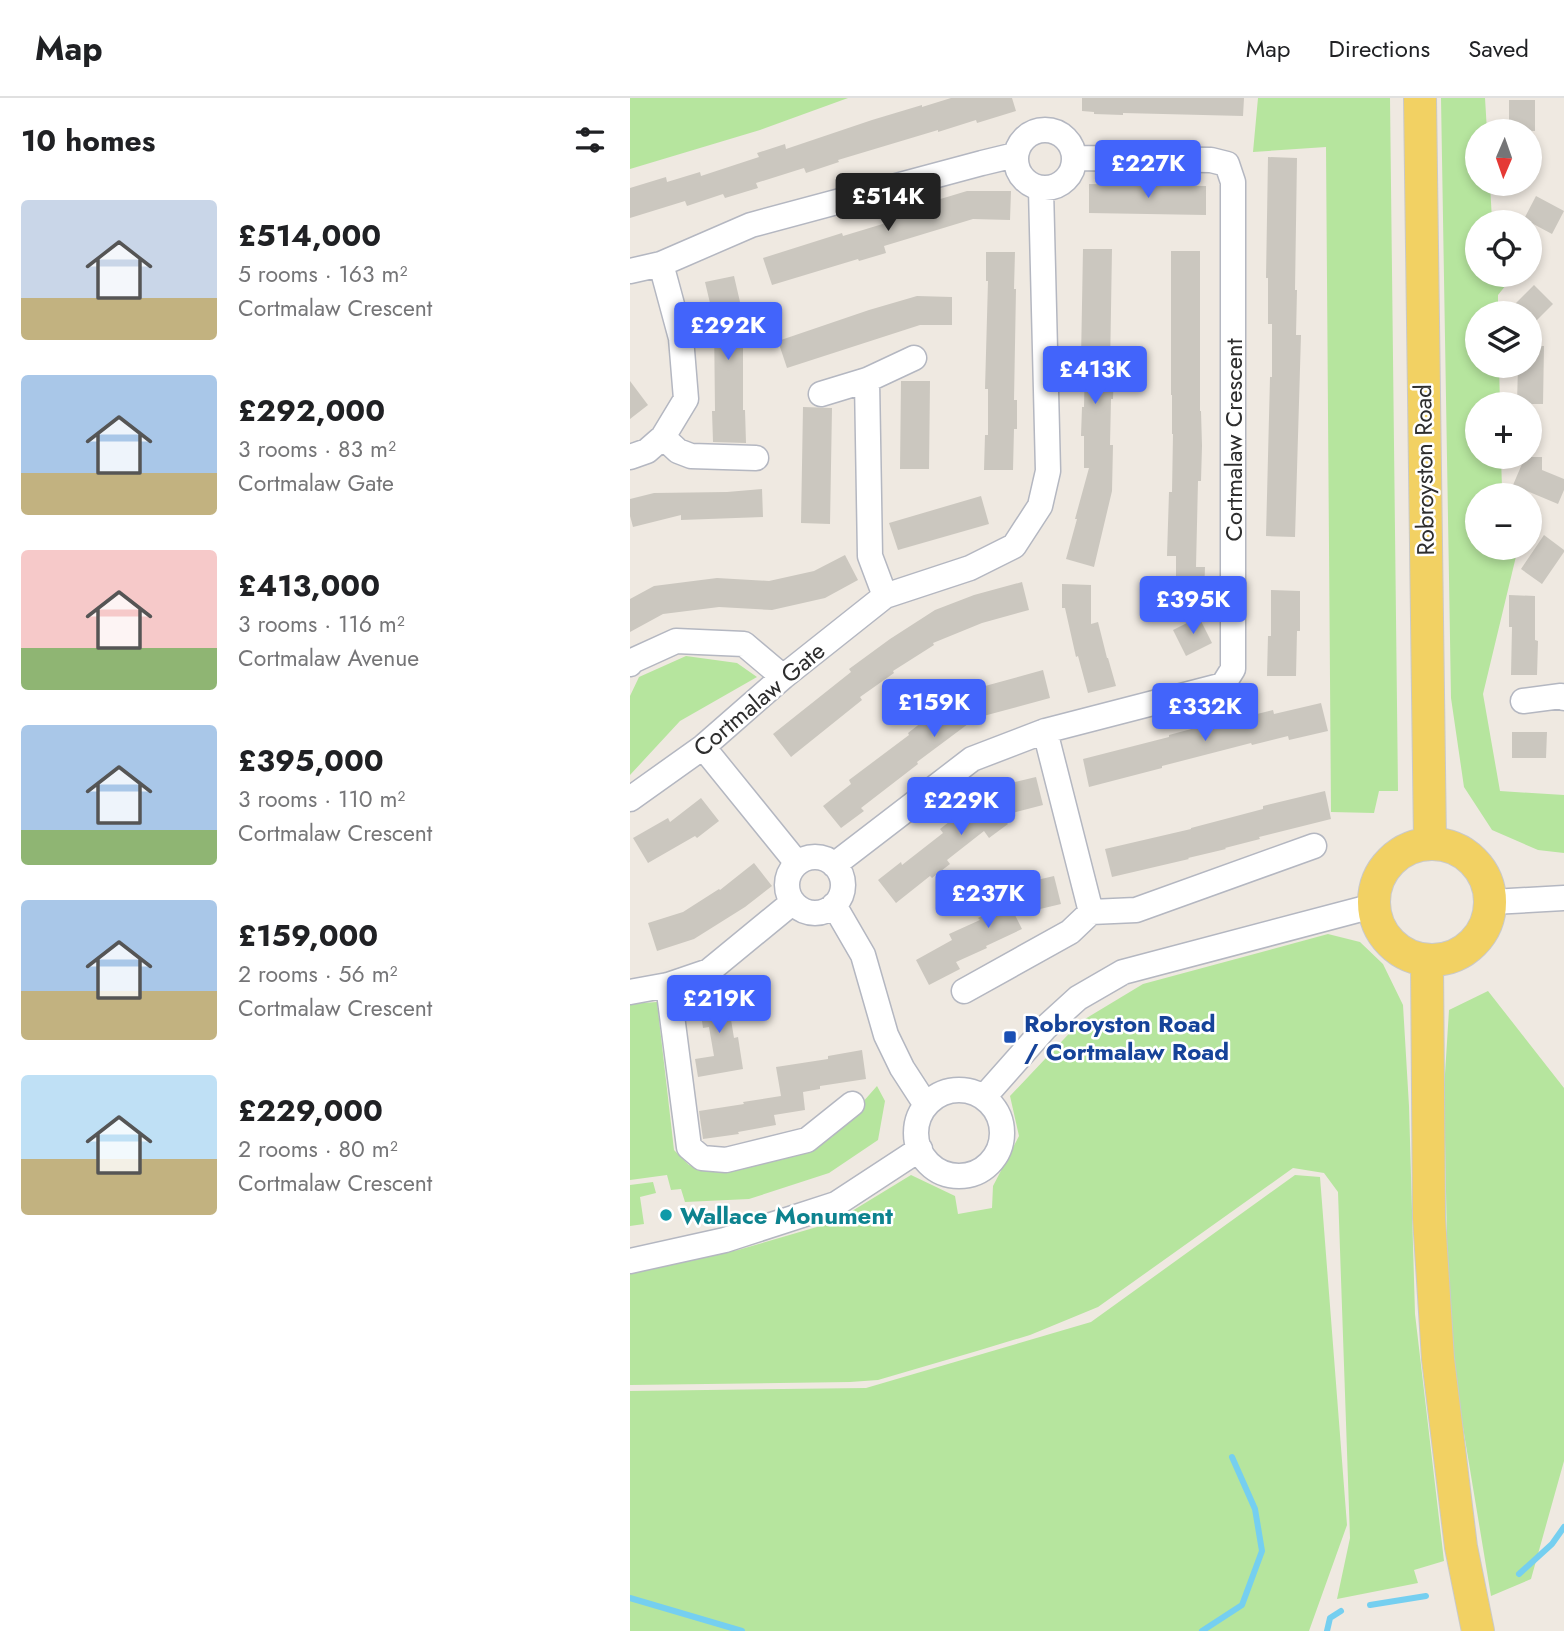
<!DOCTYPE html>
<meta charset="utf-8">
<style>
:root{--surface:#fff;--page:#f6f6f6;--text:#202124;--muted:#757577;--line:#e0e0e0;--accent:#4264fb}
body{margin:0;font-family:Jost,sans-serif;background:var(--page);color:var(--text);height:100vh;display:flex;flex-direction:column;font-size:26px;white-space:nowrap}
*{box-sizing:border-box;margin:0}
p{font-size:23px;color:var(--muted)}
.icon{flex:none;width:38px;height:38px;fill:none;stroke:currentColor;stroke-width:2;stroke-linecap:round;stroke-linejoin:round}
.map{position:relative;flex:1;overflow:hidden}
.side{display:flex;flex-direction:column;background:var(--surface);width:630px}
.side>*{flex:none}
.needle{width:46px;rotate:182deg}
.fabs{position:absolute;left:835px;top:21px;display:grid;gap:14px}
.fabs a{display:grid;place-items:center;width:77px;height:77px;border-radius:50%;background:var(--surface);box-shadow:0 4px 10px #0003;font-size:35px}
.price{position:absolute;translate:-50% -60px;padding:0 16px;border-radius:7px;background:var(--accent);color:#fff;font-size:23px;line-height:46px;filter:drop-shadow(0 2px 4px #0008)}
.price::after{content:'';position:absolute;left:50%;top:42px;width:21px;height:16px;margin-left:-10px;background:inherit;clip-path:polygon(0 0,100% 0,50% 100%)}
.price.on{background:#222;color:#fff}
ul{padding:0;list-style:none}
li{display:flex;align-items:center;gap:21px;height:175px;padding:0 21px}
li span{display:grid;place-items:center;flex:none;width:196px;height:140px;border-radius:7px;color:#555}
li>.icon{margin-inline-start:auto}
span .icon{width:84px;height:84px;fill:#fffc;stroke-width:1}
li b{font-size:30px}
h2{display:flex;justify-content:space-between;align-items:center;height:84px;padding:0 21px;font-size:30px}
header{display:flex;align-items:center;gap:42px;box-sizing:border-box;height:98px;padding:0 35px;background:var(--surface);border-bottom:2px solid var(--line)}
header strong{font-size:33px}
nav{display:flex;gap:38px;margin-inline-start:auto;font-size:24px}
main{display:flex;flex:1;min-height:0}
.map>svg:first-child{display:block}
.green{fill:#b6e59e}
.lines{fill:none;stroke-linecap:round;stroke-linejoin:round}
.stream{stroke:#75cff0;stroke-width:6}
.building{fill:#cbc7bf}
.minor-casing{stroke:#b4b7c1;stroke-width:27}
.major-casing{stroke:#c9c9c9;stroke-width:34}
.minor{stroke:#fff;stroke-width:24}
.major{stroke:#f2d163;stroke-width:32}
.transit-dot{fill:#1a4fb4;stroke:#fff;stroke-width:2.5}
.culture-dot{fill:#0f9aa8;stroke:#fff;stroke-width:2.5}
.labels{text-anchor:middle;dominant-baseline:central;stroke-width:5;stroke-linejoin:round;paint-order:stroke}
.street-label{font-size:24px;fill:#2e2e2e;stroke:#fff}
.transit-label{font-size:24px;font-weight:bold;fill:#164399;stroke:#fff;text-anchor:start}
.culture-label{font-size:24px;font-weight:bold;fill:#0d838f;stroke:#fff;text-anchor:start}
</style>
<header>
<strong>Map</strong>
<nav><a>Map</a><a>Directions</a><a>Saved</a></nav>
</header>
<main>
<section class="side">
<h2>10 homes<svg class="icon" aria-label="filters" viewBox="0 0 24 24"><path d="M4 7h16M4 17h16"/><circle cx="9" cy="7" r="2"/><circle cx="15" cy="17" r="2"/></svg></h2>
<ul>
<li><span style="background:linear-gradient(#c9d6e8 70%,#c2b280 0)"><svg class="icon" aria-label="home" viewBox="0 0 24 24"><path d="M3 11l9-7 9 7M6 9v11h12V9"/></svg></span><div><b>£514,000</b><p>5 rooms · 163 m²</p><p>Cortmalaw Crescent</p></div></li>
<li><span style="background:linear-gradient(#a9c7e8 70%,#c2b280 0)"><svg class="icon" aria-label="home" viewBox="0 0 24 24"><path d="M3 11l9-7 9 7M6 9v11h12V9"/></svg></span><div><b>£292,000</b><p>3 rooms · 83 m²</p><p>Cortmalaw Gate</p></div></li>
<li><span style="background:linear-gradient(#f6c9c9 70%,#8fb573 0)"><svg class="icon" aria-label="home" viewBox="0 0 24 24"><path d="M3 11l9-7 9 7M6 9v11h12V9"/></svg></span><div><b>£413,000</b><p>3 rooms · 116 m²</p><p>Cortmalaw Avenue</p></div></li>
<li><span style="background:linear-gradient(#a9c7e8 75%,#8fb573 0)"><svg class="icon" aria-label="home" viewBox="0 0 24 24"><path d="M3 11l9-7 9 7M6 9v11h12V9"/></svg></span><div><b>£395,000</b><p>3 rooms · 110 m²</p><p>Cortmalaw Crescent</p></div></li>
<li><span style="background:linear-gradient(#a9c7e8 65%,#c2b280 0)"><svg class="icon" aria-label="home" viewBox="0 0 24 24"><path d="M3 11l9-7 9 7M6 9v11h12V9"/></svg></span><div><b>£159,000</b><p>2 rooms · 56 m²</p><p>Cortmalaw Crescent</p></div></li>
<li><span style="background:linear-gradient(#bfe0f5 60%,#c2b280 0)"><svg class="icon" aria-label="home" viewBox="0 0 24 24"><path d="M3 11l9-7 9 7M6 9v11h12V9"/></svg></span><div><b>£229,000</b><p>2 rooms · 80 m²</p><p>Cortmalaw Crescent</p></div></li>
</ul>
</section>
<div class="map">
<svg width="934" height="1533" viewBox="0 0 934 1533">
<rect width="100%" height="100%" fill="#efe9e1"/>
<path class="green" d="M0,0H218L130,32L0,71Z
M628,0H760L768,693H749L744,715L701,714L696,49L623,54Z
M811,0H855L857,33H847V86H860L862,122L865,124H847V177H884L868,197V215H847V268H869L870,306H847V359H871L872,390L876,397H847V450H888L853,596L870,693L934,697V755L908,752L862,732L834,689L821,600Z
M56,558L107,565L127,579L50,623L0,677V598L9,579Z
M698,836L730,844L753,866L773,907L779,1008L785,1216L814,1463L784,1472L788,1485L707,1501L720,1440L708,1094L694,1075L663,1070L468,1209L400,1237L347,1253L248,1282L220,1284L0,1287V1172L108,1152L204,1124L281,1077L325,1098L328,1116L362,1110L363,1088L389,1038L380,998L450,924L513,886Z
M858,893L934,990V1363L901,1481L861,1498L819,1245L814,992L819,912Z
M27,904L44,1052L59,1067L76,1072L145,1061L202,1039L247,988L255,1003L248,1042L199,1075L119,1101L55,1104L51,1091L41,1092L37,1077L0,1082V906Z
M665,1077L690,1079L717,1427L679,1533H0V1293L236,1290L461,1224Z
M23,1084L26,1095L10,1099L14,1126L0,1128V1087Z"/>
<g class="lines">
<path class="stream" d="M889,1476L922,1446L934,1429
M0,1500L112,1533
M740,1507L796,1498
M572,1533L612,1507L632,1453L625,1411L602,1359
M697,1533L700,1520L711,1513"/>
</g>
<path class="building" d="M321,0H382L386,13L347,25L346,22L308,34V32L208,62L209,64L176,75L174,70L126,85L128,90L95,100L93,96L57,108L55,103L0,120V90L36,79L37,84L70,74L71,78L129,59L127,55L155,46L156,51L242,22L292,7V9Z
M452,0H614L613,18L493,15V17L464,16V14L452,13Z
M879,2H905V33H879Z
M638,59L667,60L665,192H667L666,237H671L665,439L636,438L640,279H642V226H638V180H636Z
M459,86L576,88V117L459,115Z
M337,93H381L380,122L343,121L254,148L256,155L229,163L228,161L142,187L133,160L212,135L213,138L256,125L254,118Z
M906,98L934,113L922,136L894,121Z
M453,151H482L480,272H484L483,301H481L480,347H483L482,393L464,469L436,461L447,421H445L459,370H454V338H451L452,309H454L455,262H451Z
M541,153H570V313H571L572,348L571,383H568L566,469H575L574,498H546V458H537L539,394H542L543,336H542V297H541Z
M356,154H385L384,191H386L384,302H387V331H384L383,372H354L355,337H358V291H355L358,183H356Z
M104,178L113,217V312H115L116,345L83,344L82,313H85L84,222L75,184Z
M904,187L923,206L900,229V215H876Z
M287,198L322,199V227H290L157,270L148,243L239,212Z
M900,248H914L913,306H887L888,268H900Z
M0,283L18,307L0,321Z
M271,283H300L299,371H270Z
M173,309L202,310L200,426L171,425Z
M895,359H912V372L934,381V392L928,406L883,387Z
M132,391L133,419L51,422V417L3,429L0,418V401L24,395L97,394Z
M351,398L359,426L268,452L259,425Z
M914,437L934,452V454L912,486L891,471Z
M215,457L228,482L195,500L142,512L89,509L33,516L0,534V501L24,488L87,480L139,483L184,473Z
M392,484L399,512L352,525L303,545L304,547L263,573L264,575L230,599L232,602L161,659L143,636L221,574L219,571L260,541L305,512L344,497Z
M432,486L461,487V526L468,524L477,560H478L486,588L458,595L448,558L446,559L435,510H432Z
M641,492L670,493V533H667L666,578H637L638,538H641Z
M879,497L905,498V542L908,543L907,577H881L882,529H879Z
M569,519L582,545L556,558L543,532Z
M413,572L420,600L346,620L287,664L288,666L231,710L234,713L211,730L193,708L221,686L219,682L279,637L278,635L301,617L333,594Z
M691,605L698,633L659,642L658,638L622,647L621,645L532,668V670L459,689L453,661L539,639V637L606,619L607,621L643,612L644,616Z
M882,634H917L916,660H882Z
M406,679L413,707L371,718L378,726L359,740L354,733L317,762L320,766L302,780L300,778L266,805L248,782L271,764L272,767L313,735L310,731L333,713L338,720L374,692L373,687Z
M695,693L701,721L629,739L630,741L595,750L596,751L558,760L559,761L482,779L475,751L561,731V730L633,711V708Z
M71,700L89,723L67,740L65,738L18,765L3,740L38,720L40,724Z
M124,765L142,788L115,809L64,841L27,853L18,825L53,814L89,791L90,792Z
M424,778L431,806L385,817L392,831L356,848L357,850L326,864L330,871L299,887L286,862L322,842L319,836L350,822L348,820L393,799L390,786Z
M96,891L104,940L108,939L113,971L68,979L65,961L84,958L79,929L73,930L68,895Z
M232,952L236,981L190,988V991L173,994L175,1012L144,1017L146,1027L108,1034L109,1036L73,1041L69,1013L114,1006L113,1004L151,998L146,969L198,961V958Z"/>
<g class="lines">
<g class="minor-casing">
<path id="minor" d="M386 61a29 29 0 1 1 58 0a29 29 0 1 1-58 0Z
M0,173L31,166L121,127L352,65L385,57
M237,282L240,458L255,498
M191,296L237,282L284,260
M33,339L48,353L61,358L126,360
M0,359L17,353L33,339L56,301L51,240L31,166
M0,566L2,563L46,543L114,546L153,579
M893,603L931,598L934,600
M415,633L461,814
M73,649L167,765
M0,701L73,649L153,579L255,498L340,470L384,448L410,408L418,373L411,91
M157 787a28 28 0 1 1 56 0a28 28 0 1 1-56 0Z
M204,767L342,661L415,633L593,587L603,571V84L597,66L581,62L444,60
M862,804L934,800
M204,807L233,857L256,937L272,970L296,1007
M38,887L59,1049L72,1060L96,1062L177,1042L222,1006
M334,893L440,834L461,814L506,812L684,748
M0,894L38,887L79,873L163,804
M286 1035a43 43 0 1 1 86 0a43 43 0 1 1-86 0Z
M354,999L415,930L448,900L493,874L743,808
M0,1163L95,1142L206,1106L290,1051"/>
</g>
<g class="major-casing">
<path id="major" d="M790,0L800,744
M744 804a58 58 0 1 1 116 0a58 58 0 1 1-116 0Z
M797,863L799,1120L808,1261L831,1449L848,1533"/>
</g>
<use href="#minor" class="minor"/>
<use href="#major" class="major"/>
</g>
<rect class="transit-dot" x="373" y="932" width="14" height="14" rx="3.5"/>
<circle class="culture-dot" cx="36" cy="1117" r="7"/>
<g class="labels">
<g class="street-label">
<text transform="translate(603 342) rotate(-90)">Cortmalaw Crescent</text>
<text transform="translate(794 372) rotate(-91)">Robroyston Road</text>
<text transform="translate(129 601) rotate(-40)">Cortmalaw Gate</text>
</g>
<g class="transit-label">
<text x="394" y="925">Robroyston Road<tspan x="394" dy="28">/ Cortmalaw Road</tspan></text>
</g>
<g class="culture-label">
<text x="50" y="1117">Wallace Monument</text>
</g>
</g>
</svg>
<div class="fabs">
<a><svg class="needle" viewBox="-14 -14 28 28"><path d="M0-13l5 13h-10z" fill="#e53935"/><path d="M0 13l5-13h-10z" fill="#757577"/></svg></a>
<a><svg class="icon" aria-label="locate" viewBox="0 0 24 24"><circle cx="12" cy="12" r="6"/><path d="M12 2v4M12 18v4M2 12h4M18 12h4"/></svg></a>
<a><svg class="icon" aria-label="layers" viewBox="0 0 24 24"><path d="M12 4l9 5-9 5-9-5zM3 14l9 5 9-5"/></svg></a>
<a>+</a>
<a>−</a>
</div>
<b class="price" style="left:518px;top:102px">£227K</b>
<b class="price on" style="left:258px;top:135px">£514K</b>
<b class="price" style="left:98px;top:264px">£292K</b>
<b class="price" style="left:465px;top:308px">£413K</b>
<b class="price" style="left:563px;top:538px">£395K</b>
<b class="price" style="left:304px;top:641px">£159K</b>
<b class="price" style="left:575px;top:645px">£332K</b>
<b class="price" style="left:331px;top:739px">£229K</b>
<b class="price" style="left:358px;top:832px">£237K</b>
<b class="price" style="left:89px;top:937px">£219K</b>
</div>
</main>
